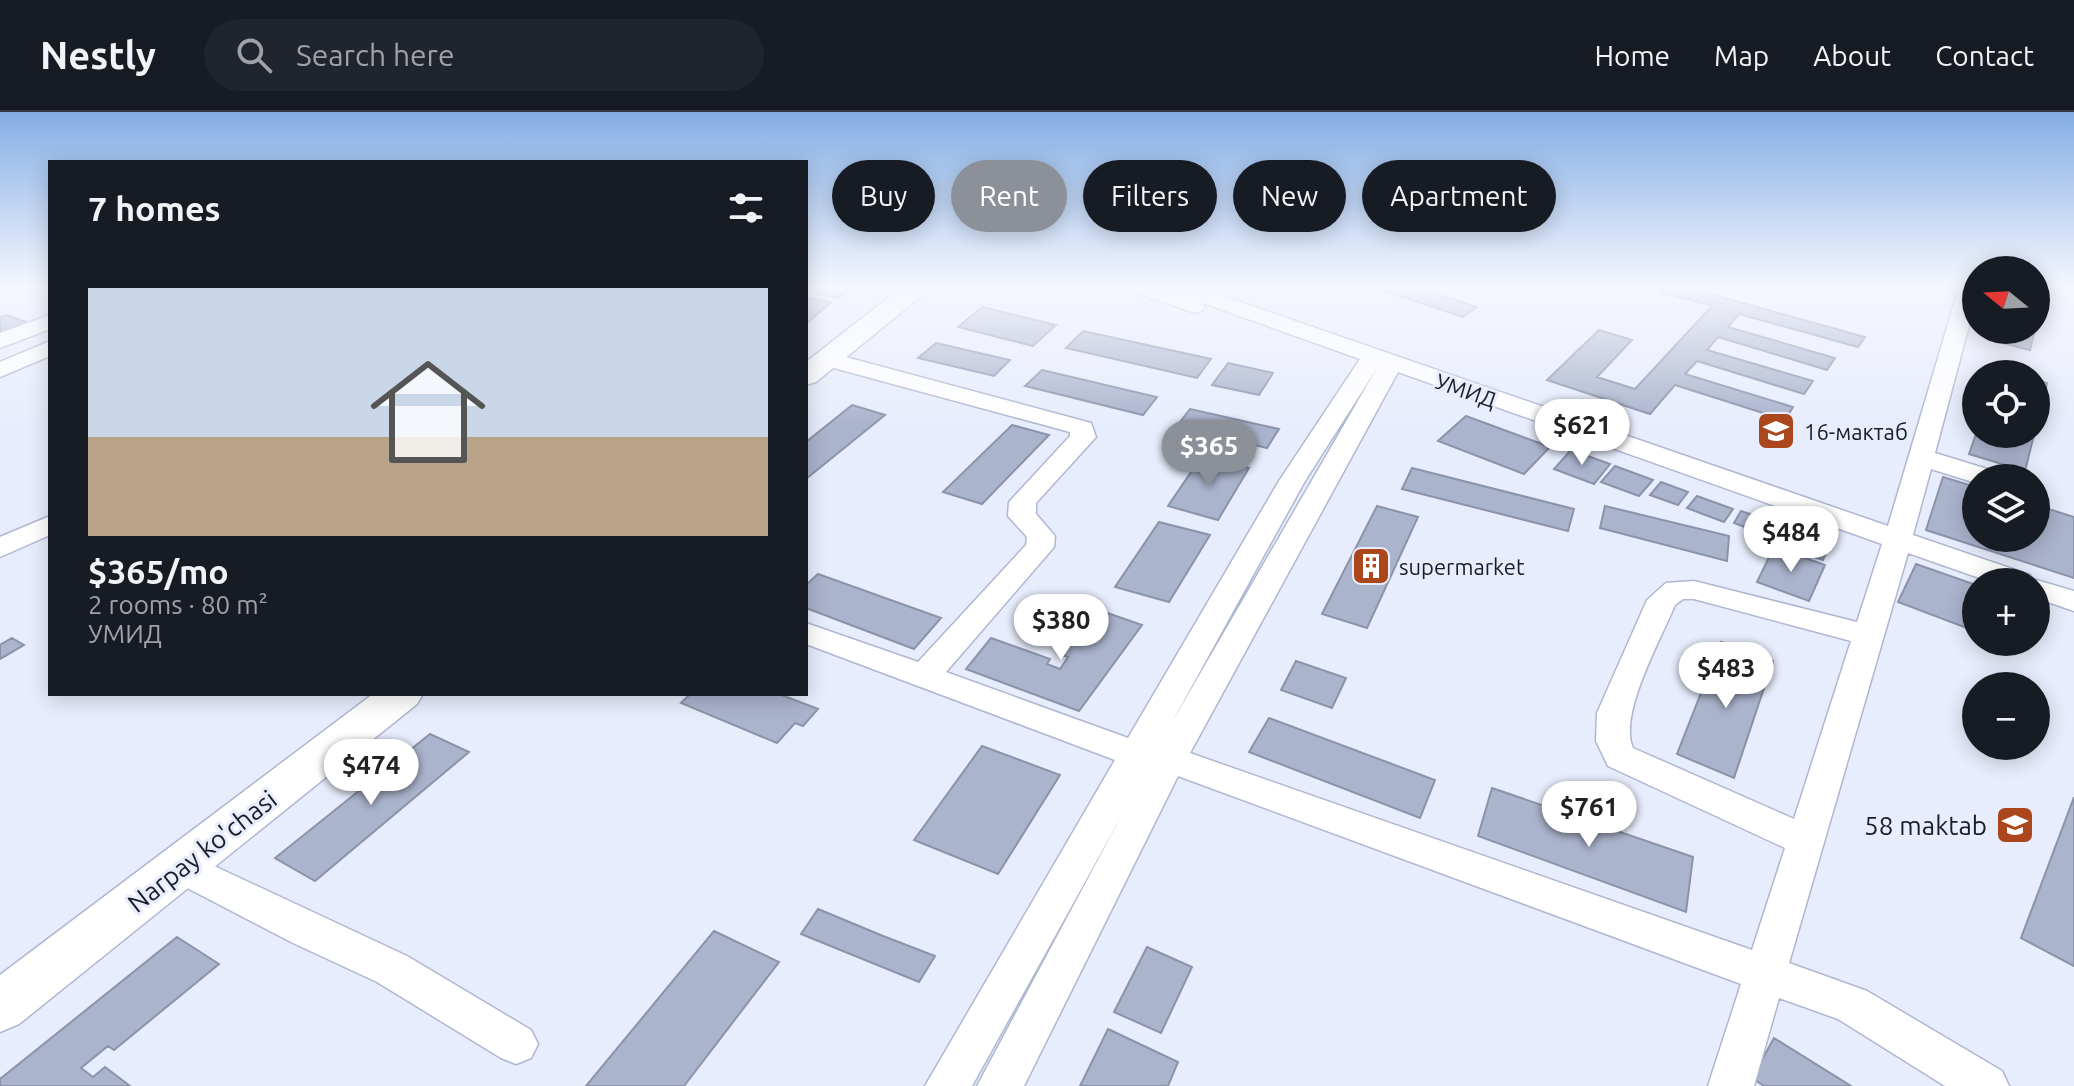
<!DOCTYPE html>
<meta charset="utf-8">
<style>
:root{--surface:#171b24;--page:#20242c;--text:#f1f3f6;--muted:#9ea1a6;--line:#363941;--accent:#8c9099}
body{margin:0;font-family:Ubuntu,sans-serif;background:var(--page);color:var(--text);height:100vh;display:flex;flex-direction:column;font-size:30px;white-space:nowrap}
*{box-sizing:border-box;margin:0}
p{font-size:26px;color:var(--muted)}
.icon{flex:none;width:44px;height:44px;fill:none;stroke:currentColor;stroke-width:2;stroke-linecap:round;stroke-linejoin:round}
.map{position:relative;flex:1;overflow:hidden}
.panel{position:absolute;left:48px;top:48px;width:760px;height:536px;display:flex;flex-direction:column;background:var(--surface);border-radius:0px;box-shadow:0 4px 20px #0003}
.panel>*{flex:none}
.guide{position:absolute;left:832px;top:48px;width:760px;height:72px;display:flex;gap:16px}
.needle{width:52px;rotate:288deg}
.controls{position:absolute;left:1962px;top:144px;display:grid;gap:16px}
.controls a{display:grid;place-items:center;width:88px;height:88px;border-radius:50%;background:var(--surface);box-shadow:0 4px 20px #0003;font-size:40px}
.price{position:absolute;translate:-50% -68px;padding:0 18px;border-radius:28px;background:#fff;color:#222;font-size:26px;line-height:52px;filter:drop-shadow(0 2px 4px #0008)}
.price::after{content:'';position:absolute;left:50%;top:48px;width:24px;height:18px;margin-left:-12px;background:inherit;clip-path:polygon(0 0,100% 0,50% 100%)}
.price.on{background:var(--accent);color:#fff}
ul{padding:0;list-style:none}
li{display:grid;align-content:center;gap:16px;height:424px;padding:0 40px}
li+li{border-top:2px solid var(--line)}
li span{display:grid;place-items:center;height:248px;border-radius:0px;color:#555}
li>.icon{margin-inline-start:auto}
span .icon{width:144px;height:144px;fill:#fffc;stroke-width:1}
li b{font-size:34px}
h2{display:flex;justify-content:space-between;align-items:center;height:96px;padding:0 40px;font-size:34px}
.tag{padding:0 28px;border-radius:36px;background:var(--surface);box-shadow:0 4px 20px #0003;font-size:28px;line-height:72px}
.tag.on{background:var(--accent);color:#fff}
header{display:flex;align-items:center;gap:48px;box-sizing:border-box;height:112px;padding:0 40px;background:var(--surface);border-bottom:2px solid var(--line)}
header strong{font-size:38px}
nav{display:flex;gap:44px;margin-inline-start:auto;font-size:28px}
.search{width:560px;height:72px;background:var(--page);display:flex;align-items:center;gap:20px;box-sizing:border-box;padding:0 28px;border-radius:44px;color:var(--muted);font-size:30px}
.map>svg:first-child{display:block}
.building{fill:#abb4cd;stroke:#8b93ab;stroke-width:2}
.lines{fill:none;stroke-linecap:round;stroke-linejoin:round}
.minor-casing{stroke:#afb7d1;stroke-width:3}
.major-casing{stroke:#afb7d1;stroke-width:3}
.minor{fill:#fff;fill-rule:evenodd}
.major{fill:#fff;fill-rule:evenodd}
.labels{text-anchor:middle;dominant-baseline:central;stroke-width:6;stroke-linejoin:round;paint-order:stroke}
.street-label{font-size:22px;fill:#191d26;stroke:#e8edfd}
.poi-label{font-size:22px;fill:#191d26;stroke:#e8edfd;text-anchor:start}
.near-poi-label{font-size:26px;fill:#191d26;stroke:#e8edfd;text-anchor:end}
.near-street-label{font-size:26px;fill:#191d26;stroke:#e8edfd}
</style>
<header>
<strong>Nestly</strong>
<div class="search"><svg class="icon" aria-label="search" viewBox="0 0 24 24"><circle cx="10" cy="10" r="6"/><path d="M15 15l6 6"/></svg>Search here</div>
<nav><a>Home</a><a>Map</a><a>About</a><a>Contact</a></nav>
</header>
<div class="map">
<svg width="2074" height="974" viewBox="0 0 2074 974">
<rect width="100%" height="100%" fill="#e8edfd"/>
<path class="building" d="M823,175H852L838,186L815,181Z
M1372,175H1415L1477,195L1463,205Z
M1665,175H1685L1865,225L1858,235L1739,202L1728,215L1835,246L1827,258L1718,225L1707,238L1813,269L1804,282L1697,249L1685,262L1793,295L1785,308L1675,273L1650,302L1547,268L1599,218L1632,228L1597,265L1635,277L1712,194L1661,180Z
M2036,175H2045L2036,213Z
M806,185L831,190L806,212Z
M982,195L1056,213L1033,234L958,215Z
M6,203L27,210L0,221V205Z
M1993,218H2035L2030,238L1990,228Z
M1083,219L1211,247L1197,266L1066,236Z
M936,231L1010,248L994,264L918,246Z
M1228,251L1273,261L1259,283L1212,273Z
M1042,258L1157,285L1143,303L1025,274Z
M2036,268L2047,271L2041,301L2036,299Z
M852,293L885,303L806,367V330Z
M1190,297L1279,317L1267,336L1177,314Z
M1466,304L1550,335L1524,362L1438,329Z
M1012,313L1049,323L982,392L943,380Z
M1976,322L2034,323L2025,359L1969,342Z
M1571,338L1610,352L1594,372L1554,357Z
M1202,344L1249,356L1218,408L1168,394Z
M1615,354L1653,368L1639,384L1601,370Z
M1412,356L1574,397L1568,419L1402,377Z
M1943,365L1976,375V426H2036V393L2074,405V466L1926,418Z
M1661,370L1688,380L1678,393L1650,383Z
M1697,384L1733,397L1724,410L1687,396Z
M1377,394L1418,405L1367,516L1322,502Z
M1605,394L1729,424L1727,449L1600,416Z
M1741,399L1765,407L1758,420L1734,411Z
M1770,409L1831,429L1823,448L1761,427Z
M1159,410L1210,423L1169,490L1115,475Z
M1774,435L1825,453L1809,489L1757,470Z
M1916,452L1976,473L1975,519L1898,490Z
M818,462L941,506L914,537L806,496V473Z
M1096,497L1142,513L1079,599L966,557L991,526L1050,547L1047,552L1060,557L1068,545L1062,543Z
M12,526L24,533L0,547V533Z
M1721,530L1773,549L1734,666L1677,642Z
M1296,549L1346,566L1332,596L1281,578Z
M690,582H779L818,597L803,614L795,611L777,631L681,591Z
M1269,606L1435,668L1420,706L1249,640Z
M430,622L469,640L315,769L275,746Z
M982,634L1060,663L998,762L914,728Z
M1492,676L1693,745L1686,800L1478,724Z
M2074,685V854L2021,826Z
M818,797L883,824L935,844L919,870L801,822Z
M714,819L779,850L684,974H586Z
M177,825L219,852L114,938L108,934L81,956L93,965L105,955L130,974H0V967Z
M1147,835L1192,855L1161,921L1114,900Z
M1108,917L1178,950L1168,974H1080Z
M1774,926L1851,974H1764L1752,966Z"/>
<g class="lines">
<g class="minor-casing">
<path id="minor" d="M1128,175H1159L1168,179L1166,175H1197L1888,414L1959,175H1976V187L1935,341L1997,360L2001,366H1976V371L1931,357L1913,423L2030,463L2033,467L2074,479V499L2036,486V470H1991L1908,441L1789,851L1867,879L2002,959L2009,974H1945L1838,907L1779,886L1754,974H1708L1741,872L1178,664L1024,974H977L1122,703L972,974H925L1115,648L806,532V511L918,550L1026,433L1027,425L1008,404L1009,390L1070,324V320L819,252L816,247L819,242L827,240L1091,311L1096,325L1036,391V402L1055,424L1054,435L946,560L1128,626L1279,369L1360,247L1203,191L1205,195L1202,199L1195,201L1131,179ZM1377,256L1171,612L1305,369ZM1398,260L1882,432L1857,510L1694,469L1666,471L1647,488L1597,601L1596,629L1608,654L1785,736L1752,838L1190,641ZM1683,487H1694L1851,529L1794,707L1633,636C1618,603 1661,527 1675,493Z
M50,203V217L0,236V221Z
M50,229V244L0,265V250Z
M50,404V423L0,445V425Z
M182,739L407,844L531,918L538,932L531,946L516,952L501,946L377,870L293,831L168,766L163,755L168,744Z"/>
</g>
<g class="major-casing">
<path id="major" d="M902,175H932L816,270L806,273V250Z
M373,582H423L417,592L19,912L0,920V863Z"/>
</g>
<use href="#minor" class="minor"/>
<use href="#major" class="major"/>
</g>
<linearGradient id="sky" x2="0" y2="1"><stop stop-color="#84ade4"/><stop offset="0.56" stop-color="#f5f7fe"/><stop offset="1" stop-color="#f5f7fe" stop-opacity="0"/></linearGradient>
<rect width="2074" height="312" fill="url(#sky)"/>
<defs>
<g id="school-square" transform="scale(2)"><rect x="-9" y="-9" width="18" height="18" rx="4" fill="#ac471d" stroke="#e8edfd"/><path d="M0-5L7-2L0 1L-7-2ZM-4 1L0 2.5L4 1V4Q0 6-4 4Z" fill="#fff"/></g>
<g id="building-square" transform="scale(2)"><rect x="-9" y="-9" width="18" height="18" rx="4" fill="#ac471d" stroke="#e8edfd"/><path d="M-4-6H4V6H1V3H-1V6H-4ZM-2.5-4.3h1.7v1.8h-1.7ZM.8-4.3h1.7v1.8H.8ZM-2.5-1h1.7V.8h-1.7ZM.8-1h1.7V.8H.8Z" fill="#fff"/></g>
</defs>
<g fill-rule="evenodd">
<use href="#school-square" x="1776" y="319"/>
<use href="#building-square" x="1371" y="454"/>
<use href="#school-square" x="2015" y="713"/>
</g>
<g class="labels">
<g class="street-label">
<text transform="translate(1466 278) rotate(19)">УМИД</text>
</g>
<g class="poi-label">
<text x="1804" y="319">16-мактаб</text>
<text x="1399" y="454">supermarket</text>
</g>
<g class="near-poi-label">
<text x="1987" y="713">58 maktab</text>
</g>
<g class="near-street-label">
<text transform="translate(202 739) rotate(-38)">Narpay ko'chasi</text>
</g>
</g>
</svg>
<div class="controls">
<a><svg class="needle" viewBox="-14 -14 28 28"><path d="M0-13l5 13h-10z" fill="#e53935"/><path d="M0 13l5-13h-10z" fill="#9ea1a6"/></svg></a>
<a><svg class="icon" aria-label="locate" viewBox="0 0 24 24"><circle cx="12" cy="12" r="6"/><path d="M12 2v4M12 18v4M2 12h4M18 12h4"/></svg></a>
<a><svg class="icon" aria-label="layers" viewBox="0 0 24 24"><path d="M12 4l9 5-9 5-9-5zM3 14l9 5 9-5"/></svg></a>
<a>+</a>
<a>−</a>
</div>
<b class="price" style="left:1582px;top:355px">$621</b>
<b class="price on" style="left:1209px;top:376px">$365</b>
<b class="price" style="left:1791px;top:462px">$484</b>
<b class="price" style="left:1061px;top:550px">$380</b>
<b class="price" style="left:1726px;top:598px">$483</b>
<b class="price" style="left:371px;top:695px">$474</b>
<b class="price" style="left:1589px;top:737px">$761</b>
<div class="guide">
<a class="tag">Buy</a>
<a class="tag on">Rent</a>
<a class="tag">Filters</a>
<a class="tag">New</a>
<a class="tag">Apartment</a>
</div>
<section class="panel">
<h2>7 homes<svg class="icon" aria-label="filters" viewBox="0 0 24 24"><path d="M4 7h16M4 17h16"/><circle cx="9" cy="7" r="2"/><circle cx="15" cy="17" r="2"/></svg></h2>
<ul>
<li><span style="background:linear-gradient(#c9d6e8 60%,#b9a48a 0)"><svg class="icon" aria-label="home" viewBox="0 0 24 24"><path d="M3 11l9-7 9 7M6 9v11h12V9"/></svg></span><div><b>$365/mo</b><p>2 rooms · 80 m²</p><p>УМИД</p></div></li>
</ul>
</section>
</div>
